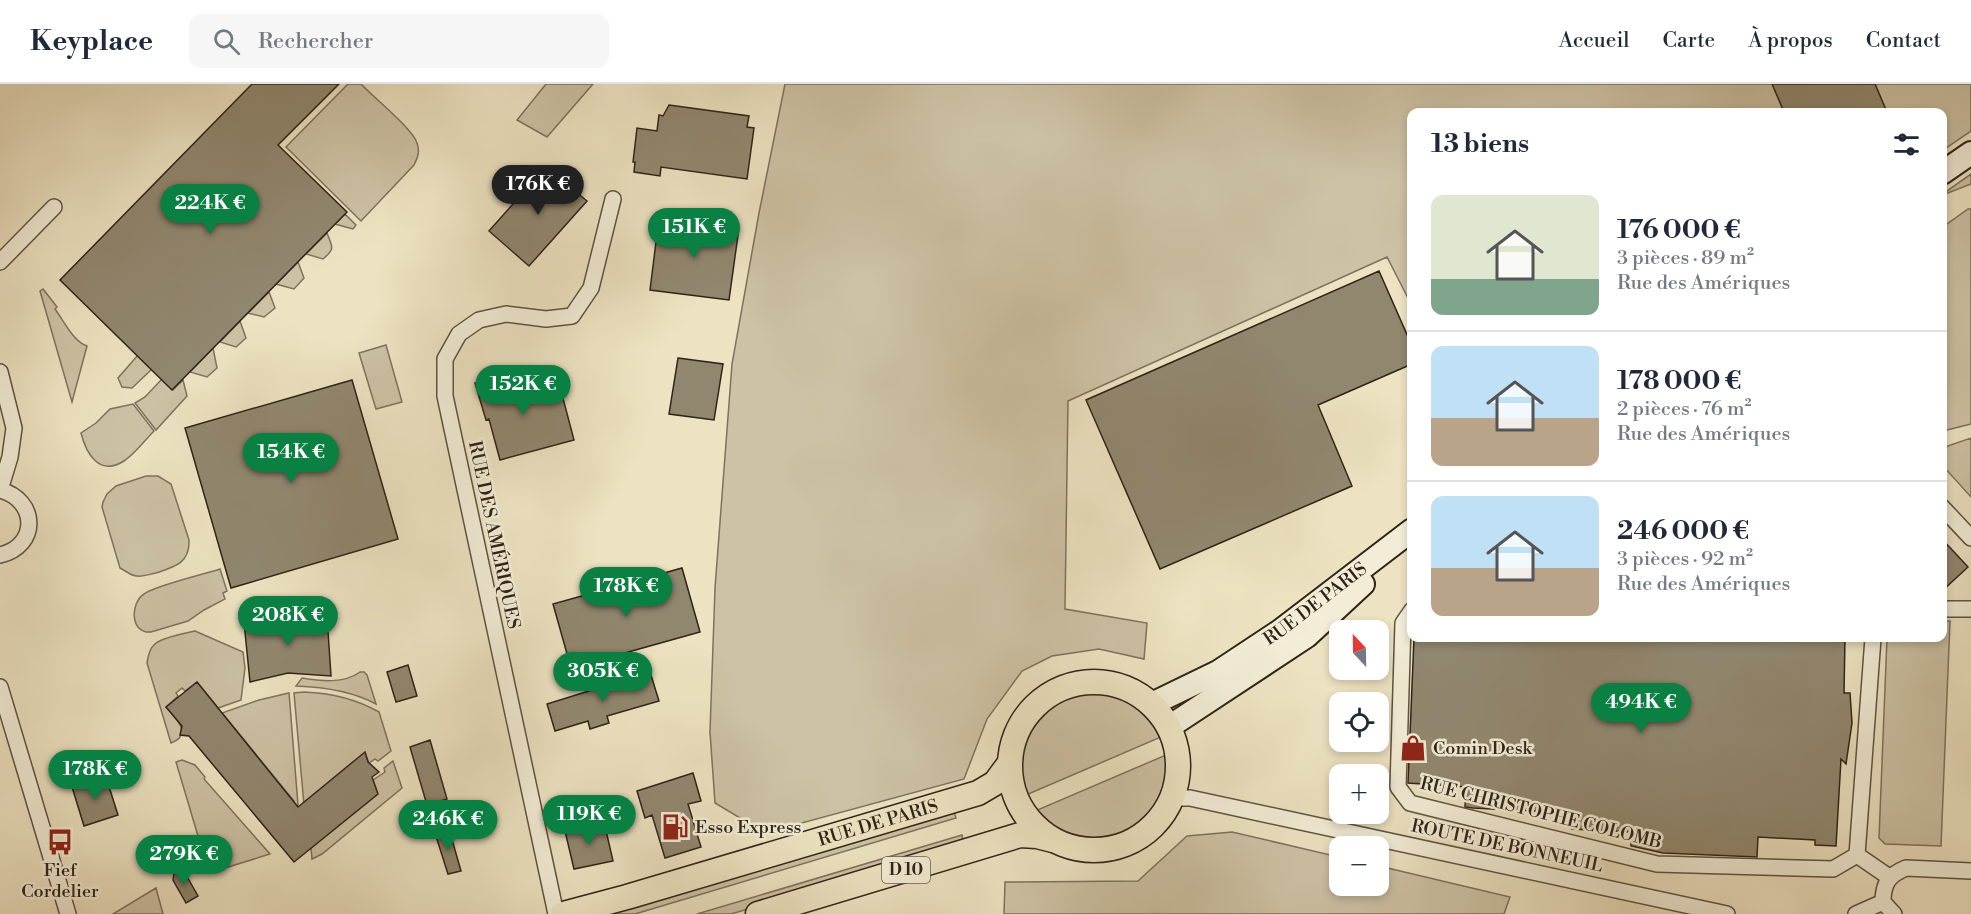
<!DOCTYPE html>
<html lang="fr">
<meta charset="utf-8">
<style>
:root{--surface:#fff;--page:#f6f6f7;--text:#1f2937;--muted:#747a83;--line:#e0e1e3;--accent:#0b8043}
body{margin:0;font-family:"Libre Bodoni",serif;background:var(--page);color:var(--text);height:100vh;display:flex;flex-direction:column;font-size:22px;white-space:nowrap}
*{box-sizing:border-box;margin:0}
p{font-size:20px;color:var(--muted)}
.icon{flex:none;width:33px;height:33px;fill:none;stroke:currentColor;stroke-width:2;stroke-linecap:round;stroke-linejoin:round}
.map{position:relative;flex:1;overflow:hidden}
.side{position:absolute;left:1407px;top:24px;width:540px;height:534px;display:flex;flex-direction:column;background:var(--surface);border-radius:12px;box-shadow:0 3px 9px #0003}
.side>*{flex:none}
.needle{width:39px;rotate:338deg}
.buttons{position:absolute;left:1329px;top:536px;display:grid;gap:12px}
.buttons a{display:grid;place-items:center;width:60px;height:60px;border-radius:12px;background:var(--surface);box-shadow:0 3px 9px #0003;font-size:30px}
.price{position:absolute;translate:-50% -51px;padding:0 14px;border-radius:21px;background:var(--accent);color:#fff;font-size:20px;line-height:39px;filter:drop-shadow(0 2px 3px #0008)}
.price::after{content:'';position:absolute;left:50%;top:36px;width:18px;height:14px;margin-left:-9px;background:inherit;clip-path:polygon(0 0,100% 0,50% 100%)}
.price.selected{background:#222;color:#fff}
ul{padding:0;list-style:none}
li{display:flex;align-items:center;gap:18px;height:150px;padding:0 24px}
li+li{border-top:2px solid var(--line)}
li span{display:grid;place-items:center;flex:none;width:168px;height:120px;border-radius:12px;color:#555}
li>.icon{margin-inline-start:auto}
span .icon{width:72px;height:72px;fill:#fffc;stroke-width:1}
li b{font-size:26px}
h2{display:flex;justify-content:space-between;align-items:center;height:72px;padding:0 24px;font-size:26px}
header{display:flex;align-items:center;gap:36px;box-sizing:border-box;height:84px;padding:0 30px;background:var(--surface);border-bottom:2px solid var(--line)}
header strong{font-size:28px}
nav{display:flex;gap:33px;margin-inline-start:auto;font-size:21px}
.search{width:420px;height:54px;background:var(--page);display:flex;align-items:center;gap:15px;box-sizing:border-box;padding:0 21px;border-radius:12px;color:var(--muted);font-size:22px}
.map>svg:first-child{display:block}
.green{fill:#cdc2a5;stroke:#7e725e;stroke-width:1.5}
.building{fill:#91876f;stroke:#2e2316;stroke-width:1.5}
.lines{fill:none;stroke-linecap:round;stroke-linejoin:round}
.minor-casing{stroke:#5e5341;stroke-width:18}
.secondary-casing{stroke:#2e2316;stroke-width:26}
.primary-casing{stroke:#2e2316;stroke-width:27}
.minor{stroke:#f3edd7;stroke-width:15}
.secondary{stroke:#f3edd7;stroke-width:22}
.primary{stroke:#ede3c2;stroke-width:24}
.labels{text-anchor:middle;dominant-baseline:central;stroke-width:5;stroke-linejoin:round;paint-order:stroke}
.shield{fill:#f3edd7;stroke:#696050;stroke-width:1.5}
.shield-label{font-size:16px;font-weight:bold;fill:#2e2316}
.street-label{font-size:18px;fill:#2e2316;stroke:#f3edd7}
.poi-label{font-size:18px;fill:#2e2316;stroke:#f3edd7;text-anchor:start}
</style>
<header>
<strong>Keyplace</strong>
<div class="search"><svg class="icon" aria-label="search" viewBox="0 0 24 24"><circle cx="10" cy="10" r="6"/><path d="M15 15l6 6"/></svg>Rechercher</div>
<nav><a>Accueil</a><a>Carte</a><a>À propos</a><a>Contact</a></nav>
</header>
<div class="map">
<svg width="1971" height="830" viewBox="0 0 1971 830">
<rect width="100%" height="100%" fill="#ede3c2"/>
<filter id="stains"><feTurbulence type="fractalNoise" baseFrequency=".00333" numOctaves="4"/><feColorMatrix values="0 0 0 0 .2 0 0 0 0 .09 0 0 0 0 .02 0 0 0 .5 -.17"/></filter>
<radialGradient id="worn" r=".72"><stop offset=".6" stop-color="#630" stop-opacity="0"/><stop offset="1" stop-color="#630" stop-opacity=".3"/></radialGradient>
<path class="green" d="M348,0H361C373,13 413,45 417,59C420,67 418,73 414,81L361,137L286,63Z
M546,0H593L547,53L517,36Z
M785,0H1971V47L1943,66L1942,28H1412L1411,220L1387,173L1068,317L1065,525L1147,539L1144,575L1099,565L1052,572L1022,587L987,635L964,695L765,749L715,719L710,648L715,504L732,280L759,129Z
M1971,90V100L1943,111V110Z
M1968,125H1971V340L1943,347V143Z
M345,130L356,141L353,145L335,140Z
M327,149C332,163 336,164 323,175L306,170Z
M298,178L304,194L294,205L276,200Z
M43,205L57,223L55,225C64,237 73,257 87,262L72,318L40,207Z
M269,208L275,224L264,233L248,229Z
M240,237L246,254L236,263L220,258Z
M386,261L402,318L376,325L359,269Z
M213,264L217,284L207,293L190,288Z
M138,271L152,285L132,304L122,303L118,294Z
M162,295L173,306L183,296L187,312L156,346L135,319L145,313Z
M133,320L154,347C145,356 135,370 124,377C99,393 86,369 81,349L96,339L110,325Z
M1971,354V413L1943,382L1942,364Z
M146,392H158L171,400L189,456C190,479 175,483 156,489C150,490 144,493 137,492C131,492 126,487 120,484L102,423L103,418L107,410L116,402Z
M220,485L227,507L223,509L225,515L204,526L188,537L151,548C130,550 130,519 144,510C154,502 205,490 220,485Z
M1943,537H1950L1941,762L1885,760L1879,754L1887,554H1942Z
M195,547L243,568L245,584L241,616L218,624L197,598L185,607L182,604L176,609L178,612L166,623C176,634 193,651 171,659L147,579C148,573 149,565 154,561C159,554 186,549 195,547Z
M360,588H364L367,591L376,620C352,607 324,603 296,602L302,594C320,597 344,600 360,588Z
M304,608C331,609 356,615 379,628L391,667L378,677L375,675L369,679L365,669L304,721L294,609Z
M1085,608C1120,608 1145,622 1161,653L1026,711C1003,663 1038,618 1085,608Z
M289,609L298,721L294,722V717L222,629L259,616Z
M1166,671C1171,728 1119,773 1064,749C1053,745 1041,737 1035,727Z
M182,676L195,681L205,693L204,695L270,770L209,789L176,678Z
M393,677L402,704L322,770L312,775L311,764L377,710L373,696L385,688L384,684Z
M953,725L956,734L635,830H600Z
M1232,748L1339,773L1340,801H1378L1379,782L1510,813L1504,830H1004L1005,798L1138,797L1187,752Z
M962,751L964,761L731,830H697Z
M156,804L163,830H113Z"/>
<path class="building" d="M252,0H339L278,61L347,128L172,306L60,196Z
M1772,0H1875L1887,28H1784Z
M669,21L749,32L747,43L754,44L747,95L661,83L660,92L634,88L635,78H633L637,44L657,47L659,31L663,32Z
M546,83L587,117L529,182L489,147Z
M659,134L739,144L729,216L650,206Z
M1379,187L1412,262V280L1318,321L1352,402L1160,485L1086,316Z
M678,274L723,280L714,336L669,330Z
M523,289L529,312L560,303L574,356L500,376L489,335L486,336L475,299L510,290V293Z
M352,296L398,455L231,504L185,344Z
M1942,455L1968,483L1942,507Z
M682,484L700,548L571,584L553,520Z
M327,532L331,592L288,589L250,598L244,538Z
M1414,554L1456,556V554H1845L1844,609H1850L1852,639L1846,680L1841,675L1836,762L1815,761V756L1758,753L1757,773L1663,769L1631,762V748L1572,745L1573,729L1473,724L1465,723L1466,703L1408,699Z
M408,581L417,612L396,618L387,588Z
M650,588L659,617L607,632L609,639L590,645L588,637L555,647L547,620Z
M197,598L298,723L365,668L368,678L379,688L372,693L378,710L294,778L189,652L180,651L182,642L166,623Z
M430,656L447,715L427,721L410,663Z
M693,689L701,717L688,720L701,763L665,774L652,731L645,734L637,707Z
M106,693L118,731L84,742L72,703Z
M604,738L613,777L574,785L565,747Z
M449,745L461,787L448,790L435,749Z
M175,783L186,791L198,812L186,819L173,796Z"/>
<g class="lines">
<g class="minor-casing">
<path id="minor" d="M0,178L54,123
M0,288L14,344L10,373L0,406
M0,406C38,416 39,462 0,471
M1942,423L1971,454
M1942,525H1971
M1412,526L1403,539L1398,703L1410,719L1657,780L1833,785L1857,771
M0,603L68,830
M1173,714H1190L1727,830
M1857,771L1873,554
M1857,771L1889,793
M556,830L445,312V275L459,250L479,236L506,230L546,235L572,232L591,204L613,115
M1856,830L1883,818
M1894,830L1883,818C1883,799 1889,791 1906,784L1971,787"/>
</g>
<g class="secondary-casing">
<g id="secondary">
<path d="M1942,89L1971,69"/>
<path id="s1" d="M1152,620L1218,588L1280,547L1412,446"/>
<path d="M1169,643L1307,552L1363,500"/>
</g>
</g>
<g class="primary-casing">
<g id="primary">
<circle cx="1094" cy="682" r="84"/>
<path id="s2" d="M563,830L627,813L978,709L995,699L1009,680"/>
<path d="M758,830L1020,751L1037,752L1053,756"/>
</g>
</g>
<use href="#minor" class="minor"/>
<use href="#secondary" class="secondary"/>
<use href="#primary" class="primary"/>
</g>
<defs>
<g id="shop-bare" transform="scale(2.07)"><path d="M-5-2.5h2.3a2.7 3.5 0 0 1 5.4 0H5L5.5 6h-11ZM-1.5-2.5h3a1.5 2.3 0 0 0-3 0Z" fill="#8f2418" stroke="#f3edd7" stroke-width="2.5" paint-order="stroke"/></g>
<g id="fuel-bare" transform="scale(2.07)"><path d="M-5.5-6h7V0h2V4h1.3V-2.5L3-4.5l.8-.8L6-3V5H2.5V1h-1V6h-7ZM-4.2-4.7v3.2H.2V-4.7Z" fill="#8f2418" stroke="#f3edd7" stroke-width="2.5" paint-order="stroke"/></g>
<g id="bus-bare" transform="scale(2.07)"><path d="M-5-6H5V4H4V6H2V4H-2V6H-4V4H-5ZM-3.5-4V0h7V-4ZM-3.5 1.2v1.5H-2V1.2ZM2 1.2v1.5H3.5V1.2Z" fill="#8f2418" stroke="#f3edd7" stroke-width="2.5" paint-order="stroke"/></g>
</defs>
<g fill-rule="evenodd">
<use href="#shop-bare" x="1413" y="664"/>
<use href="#fuel-bare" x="675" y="743"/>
<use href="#bus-bare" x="60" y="758"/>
</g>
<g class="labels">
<rect class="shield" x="882" y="773" width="48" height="26" rx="4.5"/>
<g class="shield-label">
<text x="906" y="786">D 10</text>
</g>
<g class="street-label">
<text transform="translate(494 451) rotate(78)">RUE DES AMÉRIQUES</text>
<text stroke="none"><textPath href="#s1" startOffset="192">RUE DE PARIS</textPath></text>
<text transform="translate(1541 729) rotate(14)">RUE CHRISTOPHE COLOMB</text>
<text stroke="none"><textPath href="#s2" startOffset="328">RUE DE PARIS</textPath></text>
<text transform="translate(1507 762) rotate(12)">ROUTE DE BONNEUIL</text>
</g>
<g class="poi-label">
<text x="1433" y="664">Comin Desk</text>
<text x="695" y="743">Esso Express</text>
<text x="60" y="786" text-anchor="middle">Fief<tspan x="60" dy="21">Cordelier</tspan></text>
</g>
</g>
<rect width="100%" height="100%" filter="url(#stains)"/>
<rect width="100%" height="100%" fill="url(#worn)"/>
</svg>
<div class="buttons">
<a><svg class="needle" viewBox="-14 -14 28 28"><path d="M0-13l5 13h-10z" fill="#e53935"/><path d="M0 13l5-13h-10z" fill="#747a83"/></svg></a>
<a><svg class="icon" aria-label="locate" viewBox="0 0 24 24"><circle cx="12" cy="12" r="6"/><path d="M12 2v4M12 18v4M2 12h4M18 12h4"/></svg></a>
<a>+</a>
<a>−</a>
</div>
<b class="price selected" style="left:538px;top:132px">176K €</b>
<b class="price" style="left:210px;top:151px">224K €</b>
<b class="price" style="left:694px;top:175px">151K €</b>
<b class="price" style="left:523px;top:332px">152K €</b>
<b class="price" style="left:291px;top:400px">154K €</b>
<b class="price" style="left:626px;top:534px">178K €</b>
<b class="price" style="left:288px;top:563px">208K €</b>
<b class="price" style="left:603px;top:619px">305K €</b>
<b class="price" style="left:1641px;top:650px">494K €</b>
<b class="price" style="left:95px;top:717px">178K €</b>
<b class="price" style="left:589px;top:762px">119K €</b>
<b class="price" style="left:448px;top:767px">246K €</b>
<b class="price" style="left:184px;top:802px">279K €</b>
<section class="side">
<h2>13 biens<svg class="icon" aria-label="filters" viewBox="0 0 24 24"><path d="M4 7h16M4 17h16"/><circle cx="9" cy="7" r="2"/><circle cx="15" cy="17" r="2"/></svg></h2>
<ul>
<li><span style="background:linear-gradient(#dfe7d0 70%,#7fa58c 0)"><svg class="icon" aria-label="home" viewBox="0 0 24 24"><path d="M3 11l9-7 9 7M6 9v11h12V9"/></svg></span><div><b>176 000 €</b><p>3 pièces · 89 m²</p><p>Rue des Amériques</p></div></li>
<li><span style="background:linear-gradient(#bfe0f5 60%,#b9a48a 0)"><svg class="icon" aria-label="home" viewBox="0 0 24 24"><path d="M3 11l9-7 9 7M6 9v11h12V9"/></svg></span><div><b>178 000 €</b><p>2 pièces · 76 m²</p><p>Rue des Amériques</p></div></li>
<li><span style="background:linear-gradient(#bfe0f5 60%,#b9a48a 0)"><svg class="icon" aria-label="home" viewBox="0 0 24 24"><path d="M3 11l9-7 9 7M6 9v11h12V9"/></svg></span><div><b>246 000 €</b><p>3 pièces · 92 m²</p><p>Rue des Amériques</p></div></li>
</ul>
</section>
</div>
